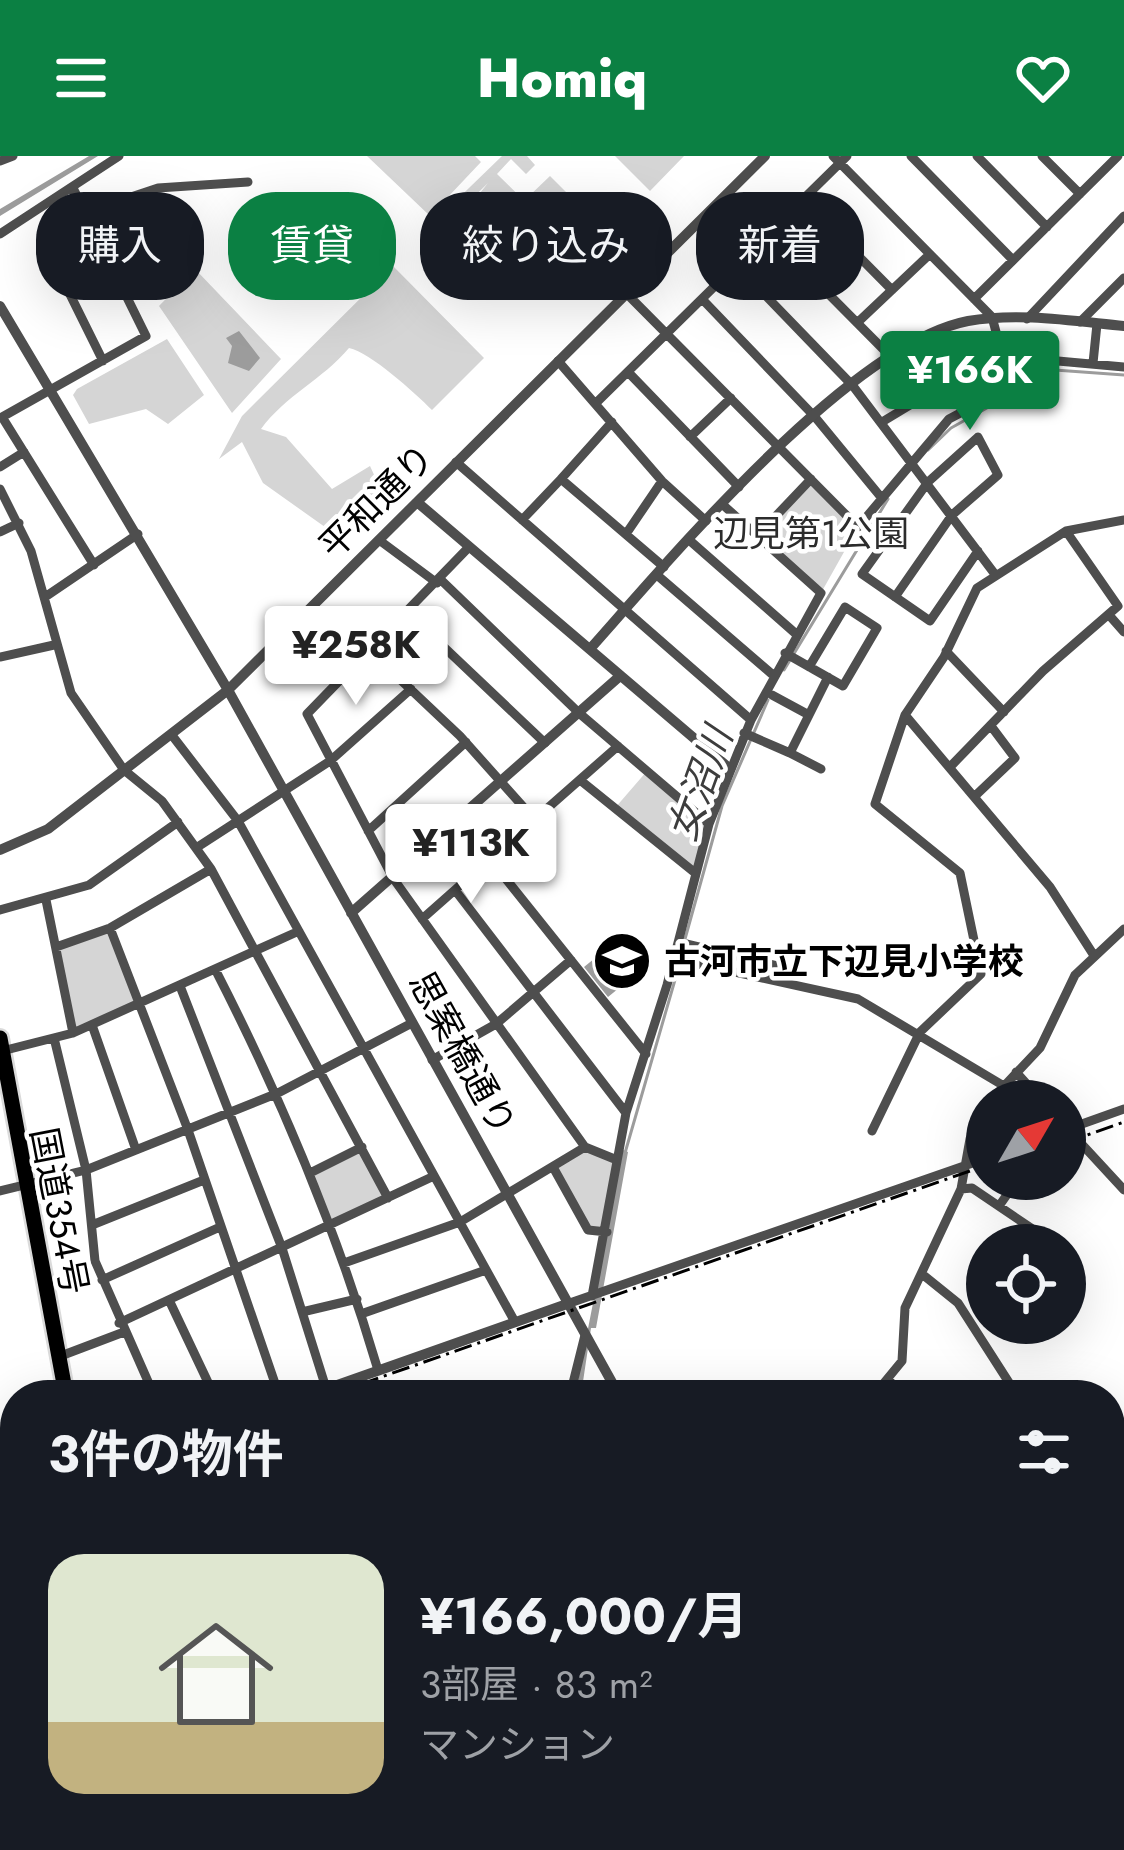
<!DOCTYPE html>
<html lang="ja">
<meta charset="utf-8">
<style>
:root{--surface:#171b24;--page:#242831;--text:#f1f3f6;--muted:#9ea1a6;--accent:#0b8043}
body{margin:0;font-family:Jost,"Noto Sans JP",sans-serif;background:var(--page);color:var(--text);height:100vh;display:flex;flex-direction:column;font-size:45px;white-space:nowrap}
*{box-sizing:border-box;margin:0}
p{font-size:39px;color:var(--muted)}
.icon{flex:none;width:66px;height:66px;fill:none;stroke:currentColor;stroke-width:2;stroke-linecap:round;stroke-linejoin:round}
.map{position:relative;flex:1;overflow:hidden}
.panel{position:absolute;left:0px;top:1224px;width:1125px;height:471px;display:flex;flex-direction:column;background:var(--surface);border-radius:48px 48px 0 0;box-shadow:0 12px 48px #0002}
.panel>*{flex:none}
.hud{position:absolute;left:36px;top:36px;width:1053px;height:108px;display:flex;gap:24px}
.needle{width:78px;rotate:51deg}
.buttons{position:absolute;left:966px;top:924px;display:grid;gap:24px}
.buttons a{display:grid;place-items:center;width:120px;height:120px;border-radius:50%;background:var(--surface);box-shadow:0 12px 48px #0002;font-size:60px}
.price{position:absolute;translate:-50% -102px;padding:0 27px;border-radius:12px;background:#fff;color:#222;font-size:39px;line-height:78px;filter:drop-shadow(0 3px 6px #0008)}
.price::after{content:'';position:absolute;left:50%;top:72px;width:36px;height:27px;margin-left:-18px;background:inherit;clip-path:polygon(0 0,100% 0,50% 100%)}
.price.active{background:var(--accent);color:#fff}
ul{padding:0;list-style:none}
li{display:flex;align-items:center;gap:36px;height:300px;padding:0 48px}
li span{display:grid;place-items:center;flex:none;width:336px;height:240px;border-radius:36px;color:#555}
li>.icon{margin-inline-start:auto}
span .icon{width:144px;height:144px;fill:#fffc;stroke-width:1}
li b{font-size:51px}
h2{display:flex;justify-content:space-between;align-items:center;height:144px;padding:0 48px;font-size:51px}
.pill{padding:0 42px;border-radius:48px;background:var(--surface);box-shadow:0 12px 48px #0002;font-size:42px;line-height:108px}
.pill.active{background:var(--accent);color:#fff}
header{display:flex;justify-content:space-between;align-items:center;height:156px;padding:0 48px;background:var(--accent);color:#fff;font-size:54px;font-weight:800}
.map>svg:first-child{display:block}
.green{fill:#d5d5d5}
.water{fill:#9c9c9c}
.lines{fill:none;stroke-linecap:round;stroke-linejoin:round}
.stream{stroke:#9c9c9c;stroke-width:3}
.trunk-casing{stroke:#dbdbdb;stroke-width:20}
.minor{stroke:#4e4e4e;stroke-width:9}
.tertiary{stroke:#4e4e4e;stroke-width:10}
.trunk{stroke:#000;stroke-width:15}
.rail{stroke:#000;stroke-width:3;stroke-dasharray:18 6 3 6;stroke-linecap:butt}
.labels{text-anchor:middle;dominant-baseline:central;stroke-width:9;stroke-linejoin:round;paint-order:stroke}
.street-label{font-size:36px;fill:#000;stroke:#fff}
.park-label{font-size:36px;fill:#2c2c2c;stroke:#fff}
.poi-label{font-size:36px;font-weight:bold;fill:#000;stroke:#fff;text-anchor:start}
.water-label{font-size:39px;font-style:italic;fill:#3d3d3d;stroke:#fff}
</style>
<header><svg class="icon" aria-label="menu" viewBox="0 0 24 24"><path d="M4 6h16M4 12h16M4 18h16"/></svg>Homiq<svg class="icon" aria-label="heart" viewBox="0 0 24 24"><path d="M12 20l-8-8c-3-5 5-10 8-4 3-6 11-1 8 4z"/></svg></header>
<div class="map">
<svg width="1124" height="1694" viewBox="0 0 1124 1694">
<rect width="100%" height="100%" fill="#fff"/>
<path class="green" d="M367,0H475L481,6L430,60Z
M502,0H527L535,9L526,18L511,3L497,18L567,87L526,43L550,20L597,67L577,95L571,89L561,100L565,105L542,127L468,52L488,27L443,71L436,64Z
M615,0H684L650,35Z
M393,110L484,202L432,254C414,236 371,197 349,192C322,224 286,239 261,273L286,281L332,333L370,310L382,336L332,376L263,327L242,286L219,303L242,260Z
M195,113L281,203L232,257L159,150Z
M167,183L204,239L168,268L146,253L89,268L73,239L77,233Z
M811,323L858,371L821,437L757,380Z
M647,615L709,668L694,716L615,652Z
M110,772L139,848L73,877L56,791Z
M362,991L388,1042L331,1069L310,1017Z
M585,991L617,1004L607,1076L588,1074L553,1011Z"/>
<path class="water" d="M89,0H98L0,60V53Z
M239,175L260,202L249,215L228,207L232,190L226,182Z
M600,798L624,828L608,841L584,811Z
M623,994L628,996L596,1172H591L581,1239H575Z"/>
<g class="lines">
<path class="stream" d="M928,294L951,272L1055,214L1124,219
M784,514L888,343
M685,783L722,650L768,544
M625,997L679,810"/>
<g class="trunk-casing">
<path id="trunk" d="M0,882L66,1239
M157,1680L159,1694"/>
</g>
<path class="minor" d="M833,0L992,161L1010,228
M911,0L1013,104
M977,0L1047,71
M1042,0L1080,38
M0,5L13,0
M74,34L146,180L2,261L94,409
M803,44L892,134
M711,54L752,94
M86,56L158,32L248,26
M95,72L49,96L103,205
M0,78L119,0
M769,78L890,200
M736,109L853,230L994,417
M626,137L858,371L949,263L1058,205L1124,211
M702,143L815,261L880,340
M974,143L1118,0
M1027,163L1124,60
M1080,166L1124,122
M857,167L930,98
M935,176L973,249
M910,186L926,221
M558,205L662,325L706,365
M1093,207L1097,168
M628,216L739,331
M596,247L847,0
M882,266L958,220
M690,281L731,242
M456,306L751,564
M0,311L24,296
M561,323L612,266
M0,333L31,395L71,537L124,614L162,645L211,713L388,1042
M522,364L561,323L664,411
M0,376L19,367
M626,378L662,325
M757,380L811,323
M688,383L795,477
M379,384L437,427
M469,391L307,558L393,722L585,991L617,1004
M657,419L773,519
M440,423L579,557L709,668
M45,441L138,378
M895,441L952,359L998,319L978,281L928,326L862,418L930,465L978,395
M409,458L545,587
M1109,459L1124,476
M302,462L350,513
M370,495L460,580L535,664
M946,495L1004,556
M785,497C804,508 824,519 843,530L877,472L845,451L809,511
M0,501L54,489
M772,539L809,559
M905,559L1050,731L1093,798
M744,577L790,597
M171,578L238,665L515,1166
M950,611L1043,515L1118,450L1066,375
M821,613L790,597L828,521
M580,624L694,716
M975,640L1015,602L991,570
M368,675L466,586
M196,692L330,605L411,533
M490,703L646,898
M455,734L626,957
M46,744L73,877
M0,754L89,729L178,666
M422,763L618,590
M110,772L188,974L279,1239
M679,786L778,810
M56,791L110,772L211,713
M675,803L858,843L1004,930
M216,815C282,944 337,1075 378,1214
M180,830L282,1092L326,1232
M92,869L136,994
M54,882L86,1014L95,1105L154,1239
M2,895L73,877L299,775
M432,904L496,868L571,804
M1016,916L1042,945
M990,945L1040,892L1075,819L1124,773
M1065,970L1124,1034
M1065,974L1124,953
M872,975L920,876L981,818L960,717L875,648L905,559L944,501L977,432L1066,375L1124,364
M553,1011L588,1074L607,1076
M310,1017L362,991
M961,1033L972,1032L1031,1072L1019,1089
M0,1035L86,1014L278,937L412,867
M999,1050L1018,1023
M92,1069L204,1024
M344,1107L460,1066L585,991
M922,1118L958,1147L1017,1239
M102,1124L220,1071
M592,1140L626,957L667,829L709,668L751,564L821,437L722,348
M169,1144L214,1239
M567,1148L987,1002
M302,1156L357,1143
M361,1158L486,1114
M119,1167L434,1020
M58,1201L124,1176
M889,1225L907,1239
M570,1239L585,1179
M874,1239L902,1205L905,1152L961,1033L970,983L987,948
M0,1347L15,1341
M1110,1447L1124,1466
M1110,1509L1124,1499
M1110,1640L1124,1650
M202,1680L208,1694
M299,1680L305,1694
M587,1680L598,1694
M267,1694L264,1685L274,1680
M431,1694L455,1680
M880,1694L904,1680"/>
<path class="tertiary" d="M0,150L228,534L619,1239
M417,346L729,612
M590,493C671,402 850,188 968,165C1018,156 1073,165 1124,170
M0,694L48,673L228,534L765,0
M351,757L620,520
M309,1239L567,1148
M1110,1307L1124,1296
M871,1680L879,1694
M606,1694L624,1680"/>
<use href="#trunk" class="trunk"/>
<path class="rail" d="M1065,987L1124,966
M330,1239L987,1009
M0,1362L15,1357"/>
</g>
<defs>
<g id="school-disc" transform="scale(3)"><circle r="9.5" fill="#000" stroke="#fff"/><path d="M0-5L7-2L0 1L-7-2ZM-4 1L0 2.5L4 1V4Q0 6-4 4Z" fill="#fff"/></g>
</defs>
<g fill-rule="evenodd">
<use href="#school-disc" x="622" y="805"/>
</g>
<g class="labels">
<g class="street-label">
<text transform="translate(376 345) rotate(-45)">平和通り</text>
<text transform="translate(463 897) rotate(61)">思案橋通り</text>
<text transform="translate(60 1055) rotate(79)">国道354号</text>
</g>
<g class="park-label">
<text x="811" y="377">辺見第1公園</text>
</g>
<g class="poi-label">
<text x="664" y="805">古河市立下辺見小学校</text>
</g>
<g class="water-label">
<text transform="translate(700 628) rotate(-70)">女沼川</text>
</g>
</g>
</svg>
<div class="buttons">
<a><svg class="needle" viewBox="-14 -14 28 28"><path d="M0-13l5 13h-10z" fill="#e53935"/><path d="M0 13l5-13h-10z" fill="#9ea1a6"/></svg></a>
<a><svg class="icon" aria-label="locate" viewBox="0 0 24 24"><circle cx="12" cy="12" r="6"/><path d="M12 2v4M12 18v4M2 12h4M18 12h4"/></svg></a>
</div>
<b class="price active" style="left:970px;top:277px">¥166K</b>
<b class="price" style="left:356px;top:552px">¥258K</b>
<b class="price" style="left:471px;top:750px">¥113K</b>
<div class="hud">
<a class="pill">購入</a>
<a class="pill active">賃貸</a>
<a class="pill">絞り込み</a>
<a class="pill">新着</a>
</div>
<section class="panel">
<h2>3件の物件<svg class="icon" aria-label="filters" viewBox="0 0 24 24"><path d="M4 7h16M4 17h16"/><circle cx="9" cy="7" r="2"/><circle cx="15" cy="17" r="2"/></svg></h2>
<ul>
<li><span style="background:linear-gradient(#dfe7d0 70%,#c2b280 0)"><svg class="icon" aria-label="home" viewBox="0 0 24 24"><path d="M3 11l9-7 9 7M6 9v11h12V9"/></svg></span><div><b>¥166,000/月</b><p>3部屋 · 83 m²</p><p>マンション</p></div></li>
</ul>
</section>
</div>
